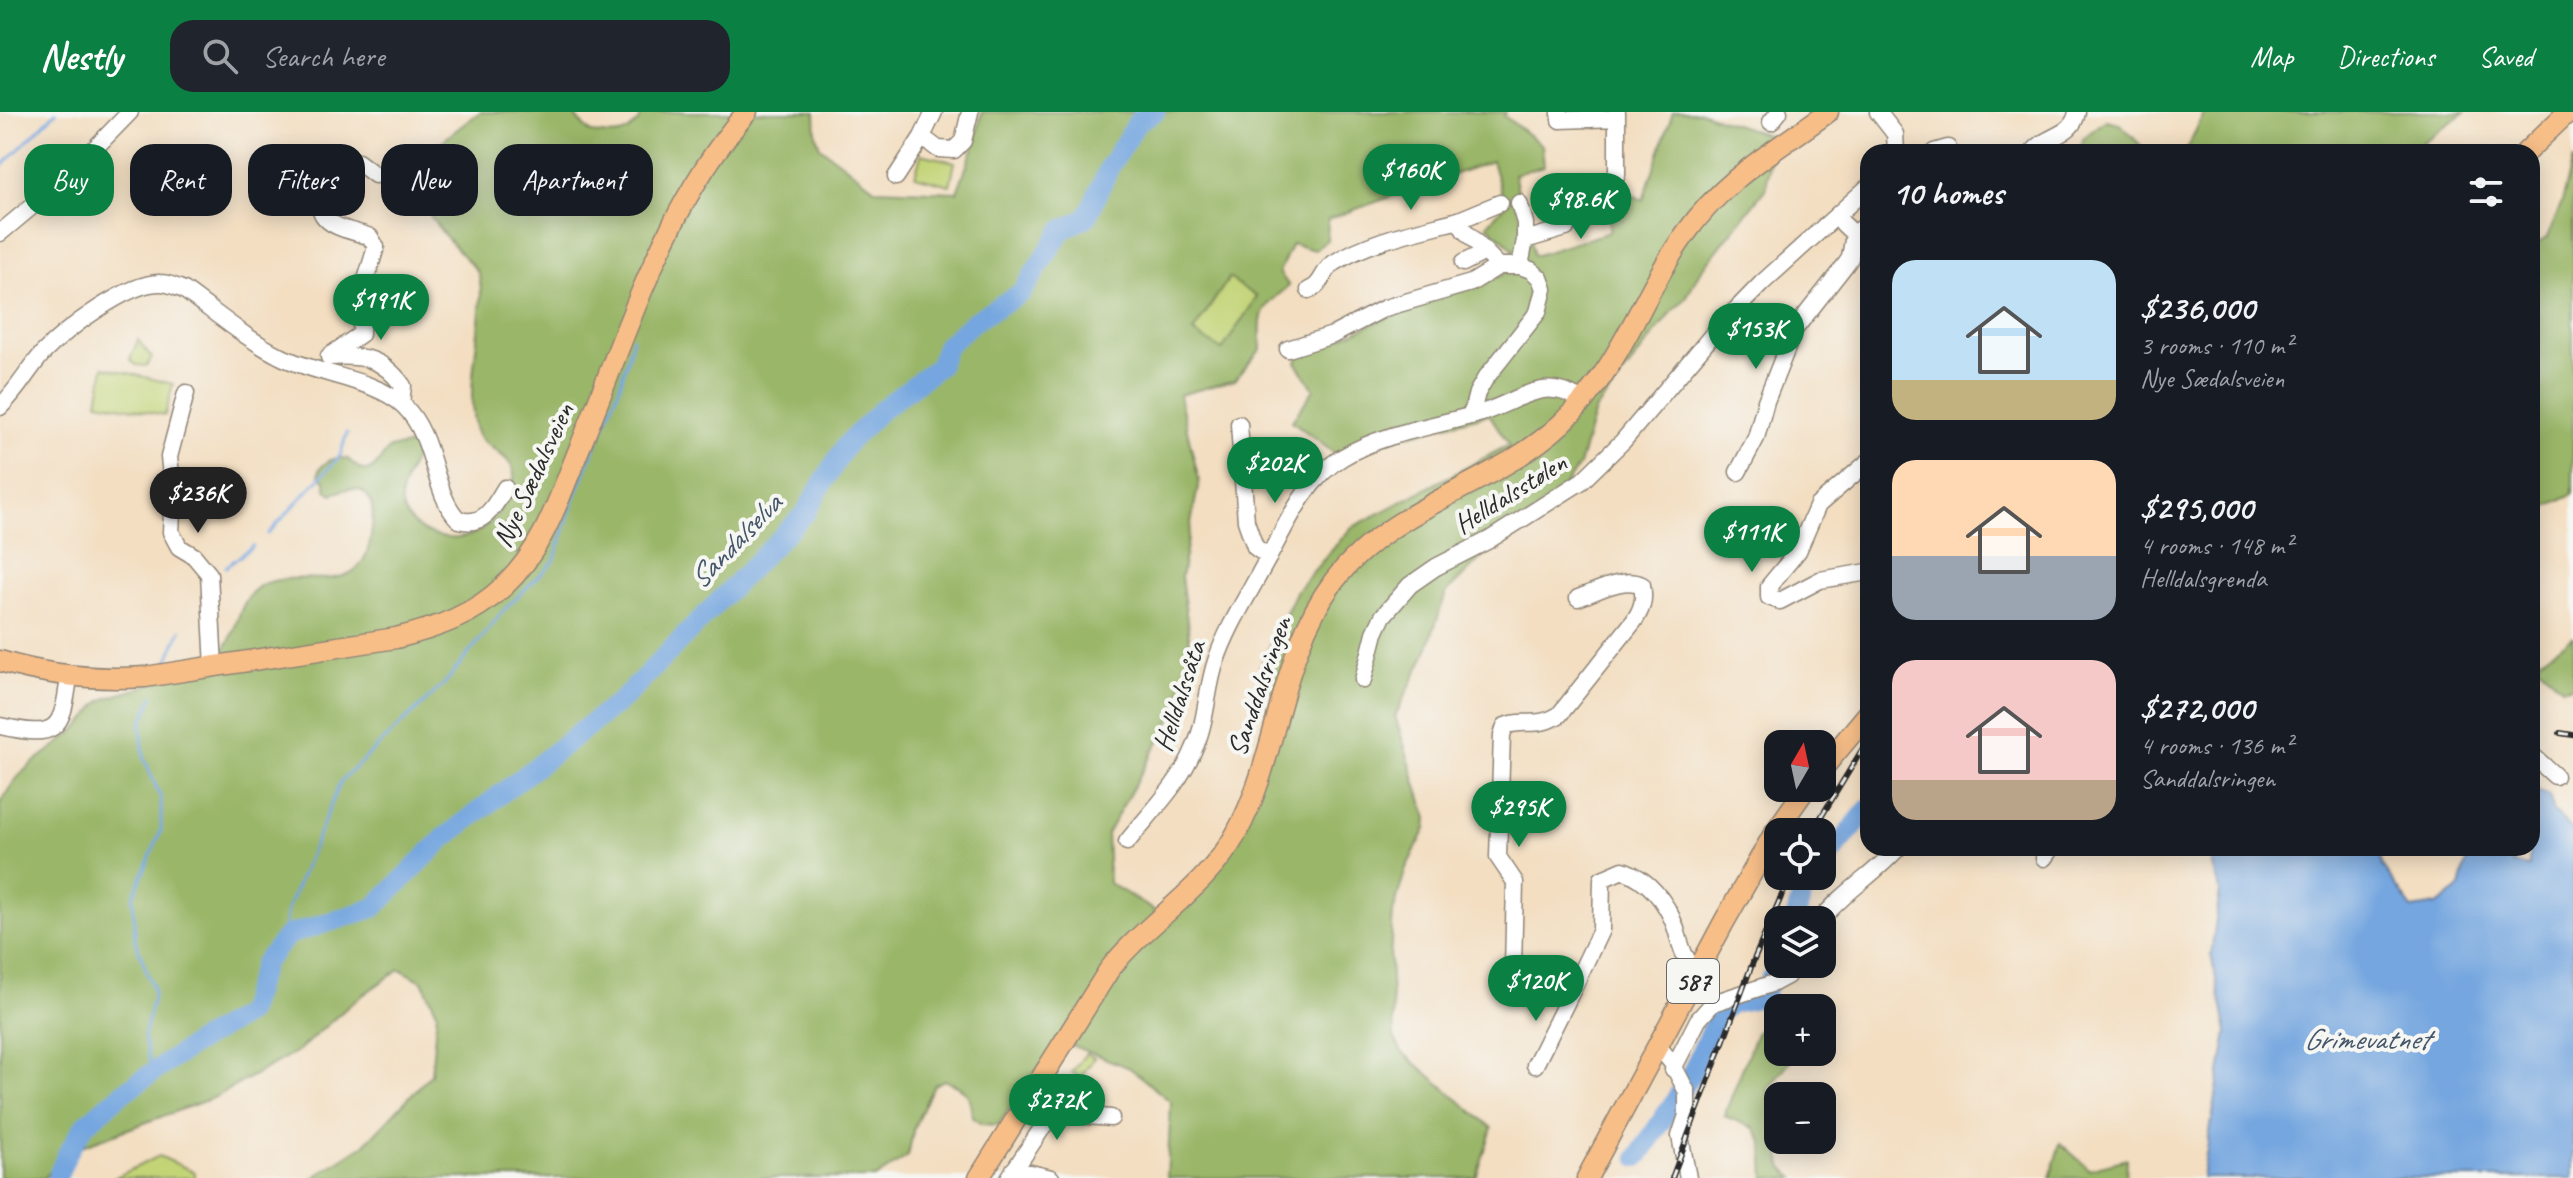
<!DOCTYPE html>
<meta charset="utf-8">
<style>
:root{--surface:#171b24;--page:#20242c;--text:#f1f3f6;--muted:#9ea1a6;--accent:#0b8043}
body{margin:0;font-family:Caveat,sans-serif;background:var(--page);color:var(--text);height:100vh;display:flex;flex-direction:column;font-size:30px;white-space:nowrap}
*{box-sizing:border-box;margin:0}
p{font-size:26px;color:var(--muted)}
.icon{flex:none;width:44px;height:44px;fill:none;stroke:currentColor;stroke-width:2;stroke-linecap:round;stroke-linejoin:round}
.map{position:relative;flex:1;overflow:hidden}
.side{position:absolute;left:1860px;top:32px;width:680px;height:712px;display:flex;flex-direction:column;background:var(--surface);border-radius:24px;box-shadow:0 4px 20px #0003}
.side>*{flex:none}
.hud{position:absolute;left:24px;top:32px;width:760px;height:72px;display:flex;gap:16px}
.needle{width:52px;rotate:9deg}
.buttons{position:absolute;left:1764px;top:618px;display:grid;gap:16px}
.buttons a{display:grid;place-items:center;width:72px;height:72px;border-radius:16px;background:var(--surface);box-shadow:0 4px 20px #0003;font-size:40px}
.price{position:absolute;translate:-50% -68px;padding:0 18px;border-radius:28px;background:var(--accent);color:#fff;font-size:26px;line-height:52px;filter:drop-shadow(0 2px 4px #0008)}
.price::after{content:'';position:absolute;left:50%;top:48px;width:24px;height:18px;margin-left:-12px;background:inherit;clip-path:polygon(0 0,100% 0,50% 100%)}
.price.selected{background:#222;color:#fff}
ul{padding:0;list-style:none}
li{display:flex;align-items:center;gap:24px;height:200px;padding:0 32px}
li span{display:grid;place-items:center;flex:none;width:224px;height:160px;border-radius:24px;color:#555}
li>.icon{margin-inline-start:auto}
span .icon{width:96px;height:96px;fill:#fffc;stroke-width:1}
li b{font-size:34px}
h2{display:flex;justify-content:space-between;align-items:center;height:96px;padding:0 32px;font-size:34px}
.tag{padding:0 28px;border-radius:24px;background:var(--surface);box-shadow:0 4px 20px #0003;font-size:28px;line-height:72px}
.tag.selected{background:var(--accent);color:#fff}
header{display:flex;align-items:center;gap:48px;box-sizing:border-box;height:112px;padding:0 40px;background:var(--accent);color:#fff}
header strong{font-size:38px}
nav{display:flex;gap:44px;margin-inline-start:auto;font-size:28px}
.search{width:560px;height:72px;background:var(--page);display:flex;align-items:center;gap:20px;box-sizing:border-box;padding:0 28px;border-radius:24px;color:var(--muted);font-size:30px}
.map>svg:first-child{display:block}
.green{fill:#c3d477;stroke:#778051;stroke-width:2}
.forest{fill:#9ab668;stroke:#62704a;stroke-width:2;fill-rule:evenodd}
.water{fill:#75a6df;stroke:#506885;stroke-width:2}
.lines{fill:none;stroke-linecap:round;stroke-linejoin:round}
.stream{stroke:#75a6df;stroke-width:3}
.river{stroke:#75a6df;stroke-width:20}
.minor-casing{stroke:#8f8476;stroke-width:19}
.major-casing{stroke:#8f8476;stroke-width:23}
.minor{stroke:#fff;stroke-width:16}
.major{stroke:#f7be88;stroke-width:20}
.rail-casing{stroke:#2b2b2b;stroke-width:6}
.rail{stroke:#f6f6f2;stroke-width:3;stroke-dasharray:9;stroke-linecap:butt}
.labels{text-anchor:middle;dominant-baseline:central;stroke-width:8;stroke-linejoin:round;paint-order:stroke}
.shield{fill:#f6f6f2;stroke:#686867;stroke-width:2}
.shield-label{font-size:26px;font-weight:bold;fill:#2b2b2b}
.street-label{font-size:28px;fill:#2b2b2b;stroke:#f6f6f2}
.water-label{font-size:30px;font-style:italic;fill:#45566a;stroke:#f6f6f2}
</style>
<header>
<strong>Nestly</strong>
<div class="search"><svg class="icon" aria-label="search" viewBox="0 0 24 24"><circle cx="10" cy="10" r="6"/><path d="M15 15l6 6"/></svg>Search here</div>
<nav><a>Map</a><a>Directions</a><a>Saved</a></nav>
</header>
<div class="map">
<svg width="2573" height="1066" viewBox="0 0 2573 1066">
<rect width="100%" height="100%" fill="#f6f6f2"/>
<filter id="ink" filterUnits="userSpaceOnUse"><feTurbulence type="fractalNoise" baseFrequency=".0125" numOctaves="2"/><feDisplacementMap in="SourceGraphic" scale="16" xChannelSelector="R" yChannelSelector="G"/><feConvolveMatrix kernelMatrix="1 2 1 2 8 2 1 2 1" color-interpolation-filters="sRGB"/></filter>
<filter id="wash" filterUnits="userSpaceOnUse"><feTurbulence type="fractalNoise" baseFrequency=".006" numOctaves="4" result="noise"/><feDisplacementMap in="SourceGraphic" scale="32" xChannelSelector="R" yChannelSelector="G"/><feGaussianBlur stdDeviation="1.8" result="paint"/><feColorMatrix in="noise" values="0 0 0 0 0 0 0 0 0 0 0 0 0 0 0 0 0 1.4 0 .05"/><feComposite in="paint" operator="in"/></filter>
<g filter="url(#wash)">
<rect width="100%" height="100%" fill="#f3dec1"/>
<path class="green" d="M921,42L955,50L950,73L915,64Z
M1229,166L1258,185L1222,239L1193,220Z
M138,228L152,246L146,254L136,253L130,247Z
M104,255L173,272L165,303L98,290Z
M1086,941L1094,946L1080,966L1072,960Z
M159,1044L195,1060V1066H114Z"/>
<path class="forest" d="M480,0H576V6L591,21C618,24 629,26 644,0H815L816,23L820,35L876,77L957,80L974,34L982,0H1506L1504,4L1542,33L1544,54L1514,62L1534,144L1609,120L1610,73L1643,88L1673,0H1700L1773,25L1766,76L1698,163L1686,186L1670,202L1595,299L1579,353L1553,391L1506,421L1446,481L1425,543L1395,604L1427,706L1426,717L1406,756L1393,800L1390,847L1394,925L1402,940L1492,1016L1476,1066H1167L1171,990L1130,956L1058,928L998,1013L981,1012L972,1005C970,980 968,978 944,968L934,973L914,1015L908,1044L875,1066H313L365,1032L431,962L437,900L422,869L400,857L353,890L299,938L215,985L79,1035L67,1042L44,1066H0V693C21,649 48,645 81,613C89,605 95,591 105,587C117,582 129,580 140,576C157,570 174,562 191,555C199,551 212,548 219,542C240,524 235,485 264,472C306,454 366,493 372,416C373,405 374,390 366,382C355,373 344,378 332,382L326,378L325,369L319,363L320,356C329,347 335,345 348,347C371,371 374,353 390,336L410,333L417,336C415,355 396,376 402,394C411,423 454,435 479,419C493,410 506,391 512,376C524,342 482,339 476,319C466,283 478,234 480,198C481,187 482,171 478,161C475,155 467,148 462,143C440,118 416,95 420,59C422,40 465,12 480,0ZM1492,49L1505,93L1487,113L1514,138L1503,163L1381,208L1299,244L1296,250L1314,277L1292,309L1335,342L1489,302L1509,333L1351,416L1297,478L1259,557L1275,588L1241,722L1157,800L1109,771L1107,722L1174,602L1191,538L1181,465L1199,369L1179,283L1235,268L1261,237C1260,198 1259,199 1289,174L1279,160L1292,132L1315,138L1327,128L1328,107ZM1229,166L1257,185L1222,238L1193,220Z
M2205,0H2465L2409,40H2185Z
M2106,8L2119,11L2147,40H2081L2082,27Z
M2573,47V382L2532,401V135L2548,125L2563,87Z
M2573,525V574L2562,575L2535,551Z
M1778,910V940H1797L1768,977L1783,1056L1795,1066H1765L1763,1030L1754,1016L1724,1004L1757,919Z
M2060,1031L2089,1057L2127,1047L2126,1066H2050Z"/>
<path class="water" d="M2532,678L2549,683L2554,700L2573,718V1066H2202L2227,920L2211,843L2220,779L2208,736H2377L2382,754L2412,797L2437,793L2460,776L2470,736H2509L2513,752L2529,755V736H2532Z"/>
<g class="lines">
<path class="stream" d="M0,56L56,0
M268,422L340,344L347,321
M226,455L253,434
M166,552L181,518
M282,830L287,798L341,669L444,572L504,498L554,449L573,390L619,277L633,226
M152,961L144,925L154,880L135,827L133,785L161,719V687L144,646L141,613L153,584"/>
<path class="river" d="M1822,753L1868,697
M1795,808L1803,779L1814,764
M1638,1045L1689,967L1719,900L1732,891L1758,886L1763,883L1771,866L1785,852
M57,1066L67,1042L85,1013L121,982L196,931L247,902L264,851L288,823L374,796L443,727L623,587L805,401L846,333L881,298L939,254L946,234L973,210L1022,180L1062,118L1087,105L1110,54L1138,9L1155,0"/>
</g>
</g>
<g filter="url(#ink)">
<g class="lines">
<g class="minor-casing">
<path id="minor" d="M1560,0V8L1617,6
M1878,0L1895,22L1896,40
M1771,10L1779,0
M922,25L938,37L954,38L963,29L970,0
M1934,40L1948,36
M2033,40C2047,22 2073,25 2077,0
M1617,63V0
M896,65L922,25L934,0
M1519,91L1525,111V128
M1459,108L1500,91
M0,121L66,66L130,0
M1854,122L1868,112
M1463,151L1485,140
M1520,154L1525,128L1566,116L1571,102L1567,75
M1309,178C1323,173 1322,159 1334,151C1370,128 1418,119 1459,108L1464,118L1499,154
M1288,237L1333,223L1385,196L1471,171L1499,154H1520L1531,158L1540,166L1544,177L1538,200L1485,267L1477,281L1471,304
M329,244L361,222L362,181L376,135L370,125C356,119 332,117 323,103C312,84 338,50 358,50L375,63
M329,245C363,243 382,245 403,274L401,291
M186,281L169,345L173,382L171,420L179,435L194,444L209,462L214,555
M0,295C17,279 28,258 43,241C65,218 128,170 160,171C169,171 176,175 184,178C215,200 246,227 280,244C314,262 376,267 404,294C437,327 432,382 459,408C484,415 494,395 505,376
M1239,312L1246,409L1255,435L1269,445
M1868,350L1818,393L1798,439L1769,474V485L1780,489L1820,468L1868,460
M1738,360L1756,326L1766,289L1794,218L1846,152L1850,146L1854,122L1836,105
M1578,486C1596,480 1623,464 1642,473C1645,488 1642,497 1634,509L1559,603C1536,617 1524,606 1505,614L1502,623L1498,745L1515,770L1513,857L1552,879L1569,885L1601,818L1602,767L1623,758C1648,767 1666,789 1675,814C1681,832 1682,847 1698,859
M1363,568L1375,521L1383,504L1410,473L1436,455L1489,428L1582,369L1623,329L1720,214L1762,171L1868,75
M0,614C56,626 62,621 69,565
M2532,643L2555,664
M1127,730C1150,701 1180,672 1194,637C1207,609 1206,578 1216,549C1227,516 1246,487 1262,457C1284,419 1303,368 1343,345C1383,321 1436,314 1481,301C1518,290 1546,261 1582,290
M2044,746L2051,736
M1821,808C1842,781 1874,763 1898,736
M1658,934L1672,951L1687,980V1003L1680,1024L1688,1066
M1535,953L1569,885
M1673,957L1698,908L1713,891L1774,871L1787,864L1795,852
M1014,1057L1051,1066
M1009,1066L1052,1001L1111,1006"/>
</g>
<g class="major-casing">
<path id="major" d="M2526,40L2568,0
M0,549C48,564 95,568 145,565L396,526C437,516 474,503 504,474C545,436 561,380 582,330C628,218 665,93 747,0
M1822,657L1868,602
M979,1066L1109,858C1147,809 1206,777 1236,722C1280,642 1278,543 1334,469C1392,393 1493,375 1561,312C1623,254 1639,186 1686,121C1727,64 1774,40 1828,0
M1587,1066L1724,810L1775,720L1806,676"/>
</g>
<use href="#minor" class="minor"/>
<use href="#major" class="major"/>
<g class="rail-casing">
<path id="rail" d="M2560,621L2573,623
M1812,720L1868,628
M1672,1066L1753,850L1790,764"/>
</g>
<use href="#rail" class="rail"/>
</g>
</g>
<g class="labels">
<rect class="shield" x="1667" y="847" width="52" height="44" rx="6"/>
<g class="shield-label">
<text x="1693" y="869">587</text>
</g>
<g class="street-label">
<text transform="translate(533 363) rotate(-65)">Nye Sædalsveien</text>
<text transform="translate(1510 381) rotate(-32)">Helldalsstølen</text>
<text transform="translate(1259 574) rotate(-71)">Sanddalsringen</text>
<text transform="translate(1179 584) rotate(-72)">Helldalssåta</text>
</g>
<g class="water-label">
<text transform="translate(735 429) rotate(-46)">Sandalselva</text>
<text x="2366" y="927">Grimevatnet</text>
</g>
</g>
</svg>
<div class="buttons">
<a><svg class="needle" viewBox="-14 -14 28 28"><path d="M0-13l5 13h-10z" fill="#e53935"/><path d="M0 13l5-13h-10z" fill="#9ea1a6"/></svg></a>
<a><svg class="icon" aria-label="locate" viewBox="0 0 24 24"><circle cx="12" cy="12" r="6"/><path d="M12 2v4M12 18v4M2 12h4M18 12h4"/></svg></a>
<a><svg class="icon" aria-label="layers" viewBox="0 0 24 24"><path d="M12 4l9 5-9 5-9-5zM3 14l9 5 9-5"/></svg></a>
<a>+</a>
<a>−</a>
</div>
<b class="price" style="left:1411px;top:100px">$160K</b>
<b class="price" style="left:1581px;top:129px">$98.6K</b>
<b class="price" style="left:381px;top:230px">$191K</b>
<b class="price" style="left:1756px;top:259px">$153K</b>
<b class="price" style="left:1275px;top:393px">$202K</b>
<b class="price selected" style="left:198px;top:423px">$236K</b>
<b class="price" style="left:1752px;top:462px">$111K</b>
<b class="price" style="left:1519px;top:737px">$295K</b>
<b class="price" style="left:1536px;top:911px">$120K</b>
<b class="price" style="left:1057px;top:1030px">$272K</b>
<div class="hud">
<a class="tag selected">Buy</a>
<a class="tag">Rent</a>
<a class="tag">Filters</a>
<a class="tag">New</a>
<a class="tag">Apartment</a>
</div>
<section class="side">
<h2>10 homes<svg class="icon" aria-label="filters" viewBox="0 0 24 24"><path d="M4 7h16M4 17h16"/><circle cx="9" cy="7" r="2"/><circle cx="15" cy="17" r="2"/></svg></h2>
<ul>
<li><span style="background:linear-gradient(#bfe0f5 75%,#c2b280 0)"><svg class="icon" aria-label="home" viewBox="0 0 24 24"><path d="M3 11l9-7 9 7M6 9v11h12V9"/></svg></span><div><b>$236,000</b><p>3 rooms · 110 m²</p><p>Nye Sædalsveien</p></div></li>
<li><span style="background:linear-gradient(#ffd9b3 60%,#9aa5b1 0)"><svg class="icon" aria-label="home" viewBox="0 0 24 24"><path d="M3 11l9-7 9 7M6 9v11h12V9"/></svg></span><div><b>$295,000</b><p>4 rooms · 148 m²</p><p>Helldalsgrenda</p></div></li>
<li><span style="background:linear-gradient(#f6c9c9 75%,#b9a48a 0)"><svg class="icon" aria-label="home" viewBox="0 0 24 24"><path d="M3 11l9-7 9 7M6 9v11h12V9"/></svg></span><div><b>$272,000</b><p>4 rooms · 136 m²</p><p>Sanddalsringen</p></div></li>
</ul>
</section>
</div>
